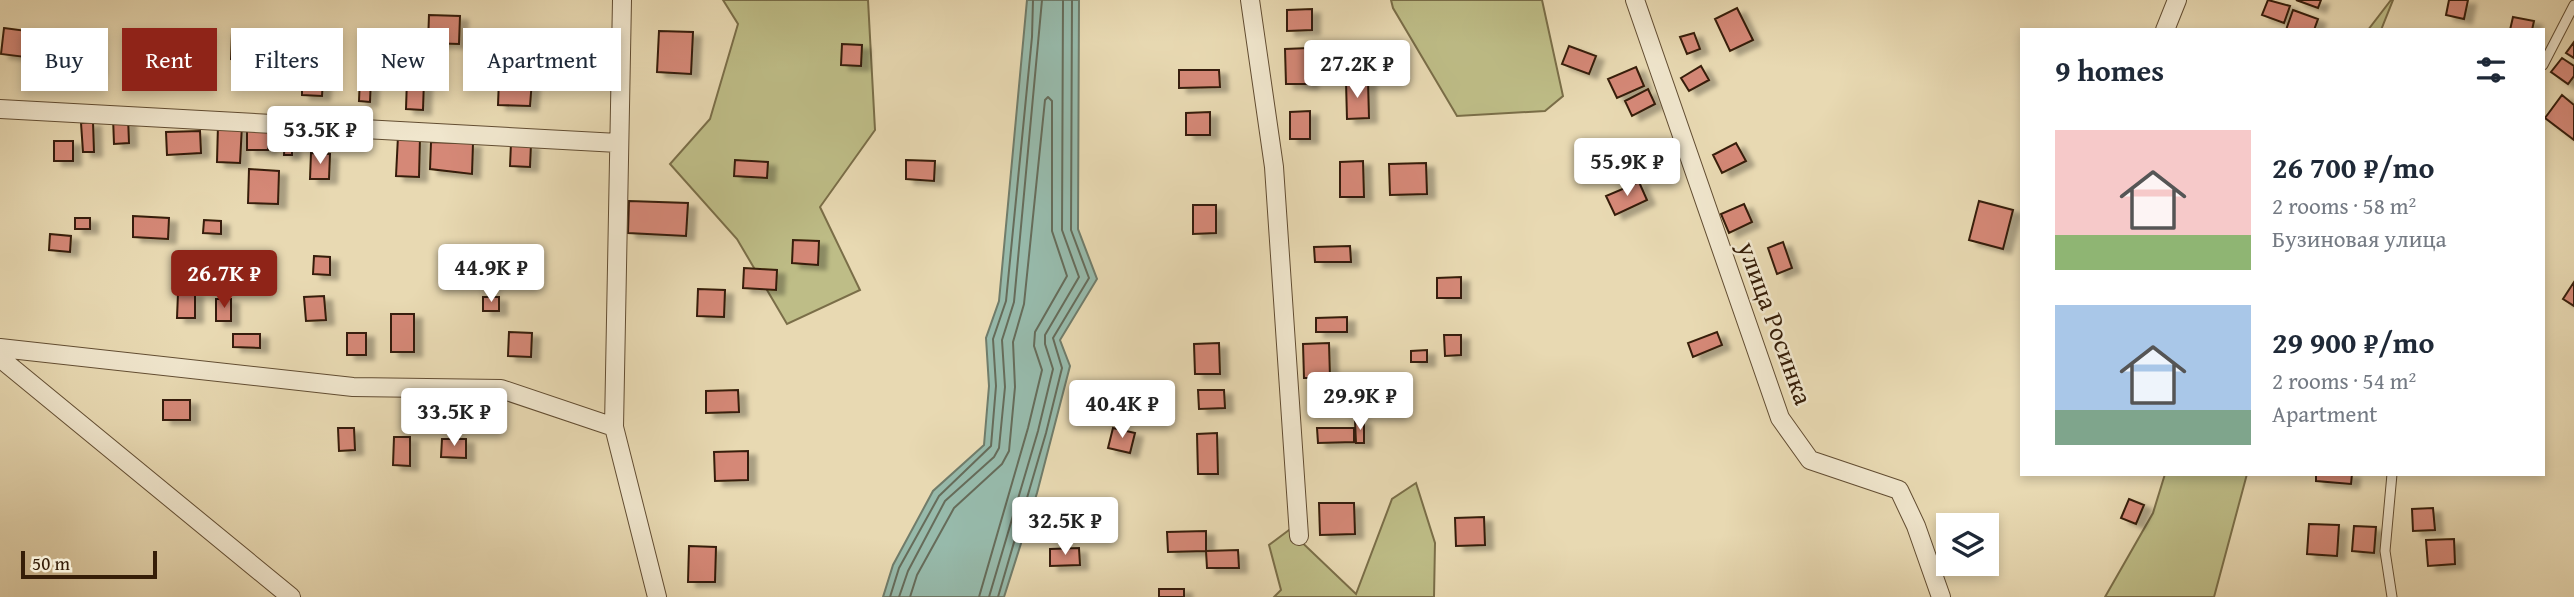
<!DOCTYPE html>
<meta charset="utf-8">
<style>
:root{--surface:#fff;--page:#f2f2f3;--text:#1f2937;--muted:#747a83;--accent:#8f2418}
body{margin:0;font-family:"Gentium Book Plus",serif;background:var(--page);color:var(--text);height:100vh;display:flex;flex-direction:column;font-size:26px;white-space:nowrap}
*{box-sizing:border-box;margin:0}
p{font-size:23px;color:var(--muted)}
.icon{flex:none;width:38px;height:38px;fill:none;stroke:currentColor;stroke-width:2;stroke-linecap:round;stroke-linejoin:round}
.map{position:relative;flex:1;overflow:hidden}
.panel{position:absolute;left:2020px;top:28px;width:525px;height:448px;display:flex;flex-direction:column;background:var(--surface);border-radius:0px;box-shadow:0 4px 10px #0003}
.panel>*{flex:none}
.top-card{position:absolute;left:21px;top:28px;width:665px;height:63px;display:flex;gap:14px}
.buttons{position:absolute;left:1936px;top:513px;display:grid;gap:14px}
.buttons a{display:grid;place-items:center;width:63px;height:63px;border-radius:0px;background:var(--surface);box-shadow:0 4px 10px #0003;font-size:35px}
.scale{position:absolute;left:21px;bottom:18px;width:136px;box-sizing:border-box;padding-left:7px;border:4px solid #361e08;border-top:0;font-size:19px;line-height:24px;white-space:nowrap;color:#361e08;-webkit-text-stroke:5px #f0e6cd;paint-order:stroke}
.price{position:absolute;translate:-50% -60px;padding:0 16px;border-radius:7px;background:#fff;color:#222;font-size:23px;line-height:46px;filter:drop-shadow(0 2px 4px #0008)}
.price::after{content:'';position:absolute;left:50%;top:42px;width:21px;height:16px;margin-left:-10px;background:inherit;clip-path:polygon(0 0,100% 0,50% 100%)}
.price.on{background:var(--accent);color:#fff}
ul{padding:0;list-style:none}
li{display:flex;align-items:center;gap:21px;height:175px;padding:0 35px}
li span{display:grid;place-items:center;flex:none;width:196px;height:140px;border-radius:0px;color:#555}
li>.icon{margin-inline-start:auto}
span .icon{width:84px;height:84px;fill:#fffc;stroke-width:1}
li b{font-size:30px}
h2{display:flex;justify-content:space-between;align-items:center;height:84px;padding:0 35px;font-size:30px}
.pill{padding:0 24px;border-radius:0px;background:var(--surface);box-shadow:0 4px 10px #0003;font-size:24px;line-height:63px}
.pill.on{background:var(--accent);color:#fff}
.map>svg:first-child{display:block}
.green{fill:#bebd87;stroke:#7a6e48;stroke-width:2}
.water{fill:#97baab;stroke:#707c6a;stroke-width:2}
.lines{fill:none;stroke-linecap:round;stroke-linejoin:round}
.shore{stroke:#666c5a;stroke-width:2}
.building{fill:#d58877;stroke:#361e08;stroke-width:2;filter:url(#shadow)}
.lane-casing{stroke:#624d32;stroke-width:11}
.street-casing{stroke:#624d32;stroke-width:20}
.lane{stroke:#f0e6cd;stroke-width:9}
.street{stroke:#f0e6cd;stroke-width:18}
.labels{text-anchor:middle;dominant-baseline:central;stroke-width:5;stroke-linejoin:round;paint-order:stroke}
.street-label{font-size:26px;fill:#361e08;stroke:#f0e6cd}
</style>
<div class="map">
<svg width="2574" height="597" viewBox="0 0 2574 597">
<defs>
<filter id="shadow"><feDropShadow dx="8" dy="4.5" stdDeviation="2" flood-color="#0004"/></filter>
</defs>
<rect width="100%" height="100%" fill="#e8d9b2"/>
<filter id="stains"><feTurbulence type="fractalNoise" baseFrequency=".00286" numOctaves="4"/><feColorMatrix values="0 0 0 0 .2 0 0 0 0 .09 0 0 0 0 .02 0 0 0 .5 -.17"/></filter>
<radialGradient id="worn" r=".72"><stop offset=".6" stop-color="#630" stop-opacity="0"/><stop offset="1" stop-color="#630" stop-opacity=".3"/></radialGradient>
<path class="green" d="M723,0H868L875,130L820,207L860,290L787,324L737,239L670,164L710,119L738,24Z
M1391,0H1542L1563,96L1545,111L1457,116L1393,8Z
M2391,0H2393L2381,30H2368Z
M2165,474H2247L2214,597H2105L2153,513Z
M1416,483L1435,543L1434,597H1274L1281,590L1269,545L1289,530L1356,594L1392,499Z"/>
<path class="water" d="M1027,0H1079L1078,229L1097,279L1060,340L1070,366L1037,493L1004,597H883L893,565L933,491L984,445L989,386L986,338L999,301Z"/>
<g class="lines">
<path class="shore" d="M890,597L899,568L939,496L991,446L996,386L993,339L1006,301L1032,37L1033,0
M899,597L908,571L945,501L994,457L999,448L1005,387L1002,340L1014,302L1042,0
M910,597L917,575L954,508L1002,464L1009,451L1015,387L1013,342L1024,304L1045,100L1048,97L1052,101V231L1067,276L1035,332L1034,346L1042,370L1028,428L979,597
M989,597L1038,431L1053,369L1045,344V335L1079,277L1062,230L1063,0
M998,597L1046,433L1062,368L1053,338L1089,278L1071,230L1072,0"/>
</g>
<path class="building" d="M2268,0L2290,6L2284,23L2262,15Z
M2296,0H2321L2318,8Z
M2449,0H2468L2464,19L2446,15Z
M1737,8L1753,40L1730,51L1715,19Z
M1312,9V30L1287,31V10Z
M2293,10L2318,19L2314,30H2286Z
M429,15L460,16L459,44L428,43Z
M2513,17L2534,21L2532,30H2510Z
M4,28L27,31L25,57L1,54Z
M659,31L693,32L691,74L657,72Z
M232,32L260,33L259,61L231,59Z
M1694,33L1700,49L1687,54L1680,37Z
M2574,42V58L2566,53Z
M842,44L862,45L861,66L841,65Z
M1569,46L1596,56L1589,74L1562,64Z
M97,47L98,70L68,71V48Z
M414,48L426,49V61H413Z
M1309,48L1310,84H1286L1285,49Z
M2562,58L2574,66V76L2568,84L2551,72Z
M1701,66L1709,80L1689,91L1681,78Z
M1636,67L1644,86L1617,98L1608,79Z
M1179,70H1219L1220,87L1179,88Z
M360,77L371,78L370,102L359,101Z
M302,79L323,80L322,96L302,95Z
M407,79L424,80L423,110L406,109Z
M499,79L532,80L530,106L498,105Z
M1346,81H1368L1369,118L1347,119Z
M1648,89L1655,104L1632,116L1625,101Z
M2562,95L2574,105V140L2545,118Z
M1310,111V139H1290V112Z
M1210,112V135H1186V113Z
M113,117H128L129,143L114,144Z
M93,122L94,152H83L81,123Z
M218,125H242L240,163L217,162Z
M247,130H268V150H247Z
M200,131L201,153L167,155L166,132Z
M285,134H292V155H284Z
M398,136L420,137L419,177L396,176Z
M54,141H73V161H54Z
M431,142L473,143L472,174L430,169Z
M511,143L531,144L530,167L510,166Z
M1736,143L1746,161L1722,173L1713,155Z
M311,153L330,154L329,179H310Z
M735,160L768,162L767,178L734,176Z
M906,160L935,161L934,181L906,179Z
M1363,161L1364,197H1340V162Z
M1426,163L1427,194L1390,195L1389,164Z
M249,169L279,171L278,204L248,203Z
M1639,182L1647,200L1615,215L1606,196Z
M629,201L688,203L686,236L628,233Z
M1979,201L2013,210L2003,249L1969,240Z
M1744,204L1752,222L1729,233L1721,214Z
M1193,205H1216V233L1193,234Z
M133,216L169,218L168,239L133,237Z
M75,218H90V229H75Z
M204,220L221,221V234L203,233Z
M50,234L71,236L70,252L49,250Z
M793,240L819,241L818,265L792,263Z
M1783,242L1792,268L1777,274L1768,248Z
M1350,246L1351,262H1315L1314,247Z
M314,256L330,257V275L313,274Z
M744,268L777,270L776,290L743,288Z
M1461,277V298H1437V278Z
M2574,282V306L2563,299Z
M698,289L725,290L724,317L697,316Z
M178,293H195V318H177Z
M324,296L326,320L306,321L304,297Z
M483,297H499V311H483Z
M216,299H231V321H216Z
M391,314H414V352H391Z
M1347,317V332H1316V318Z
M509,332L532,333L531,357L508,356Z
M1717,332L1722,345L1693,357L1688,343Z
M347,333H366V355H347Z
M233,334H260V348L233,347Z
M1444,335H1461V355L1445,356Z
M1219,343L1220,374H1195L1194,344Z
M1329,343L1330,378H1304L1303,344Z
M1427,350V362H1411V351Z
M738,390L739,412L706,413V391Z
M1198,390H1224L1225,408L1199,409Z
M163,400H190V420H163Z
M1355,421H1364V443H1356Z
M338,428H354L355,450L339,451Z
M1113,428L1135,433L1130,453L1108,448Z
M1317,428H1354V442L1318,443Z
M1217,433L1218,474H1198L1197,434Z
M394,437H410V466L393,465Z
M442,439H466V458L441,457Z
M748,451V480L715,481L714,452Z
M2316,474H2352L2351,484L2316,481Z
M2129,499L2144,505L2136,524L2121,518Z
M1319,503H1354L1355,534L1320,535Z
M2433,508L2435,530L2413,531L2412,509Z
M1484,517L1485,545L1456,546L1455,518Z
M2309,524L2339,525L2337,556L2307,554Z
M2354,526L2376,527L2374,553L2352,551Z
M1206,531V551L1168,552L1167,532Z
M2454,539L2455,564L2428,566L2426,540Z
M689,546L716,547L715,582H688Z
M1079,548L1080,565L1050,566V549Z
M1238,550L1239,568H1207L1206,551Z
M1159,589H1184V597H1159Z"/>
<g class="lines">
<g class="lane-casing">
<path id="lane" d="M2543,65L2574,5
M2392,474L2385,551L2392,597"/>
</g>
<g class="street-casing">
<path id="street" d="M622,0L614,427L657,597
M1250,0L1274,167L1299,536
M1635,0L1780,418L1810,460L1899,490L1916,526L1941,597
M2165,30L2177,0
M0,109L618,143
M0,348L353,387L501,389L614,427
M0,358L291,597"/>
</g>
<use href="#lane" class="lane"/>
<use href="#street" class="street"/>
</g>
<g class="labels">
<g class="street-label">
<text transform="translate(1776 323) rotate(70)">улица Росинка</text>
</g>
</g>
<rect width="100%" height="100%" filter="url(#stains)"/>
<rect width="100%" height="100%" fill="url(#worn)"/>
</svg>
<div class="buttons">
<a><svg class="icon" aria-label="layers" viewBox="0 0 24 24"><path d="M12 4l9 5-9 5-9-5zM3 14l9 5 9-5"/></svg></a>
</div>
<div class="scale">50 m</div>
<b class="price" style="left:1357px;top:100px">27.2K ₽</b>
<b class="price" style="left:320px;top:166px">53.5K ₽</b>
<b class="price" style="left:1627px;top:198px">55.9K ₽</b>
<b class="price" style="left:491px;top:304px">44.9K ₽</b>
<b class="price on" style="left:224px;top:310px">26.7K ₽</b>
<b class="price" style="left:1360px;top:432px">29.9K ₽</b>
<b class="price" style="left:1122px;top:440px">40.4K ₽</b>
<b class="price" style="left:454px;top:448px">33.5K ₽</b>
<b class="price" style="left:1065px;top:557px">32.5K ₽</b>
<div class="top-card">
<a class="pill">Buy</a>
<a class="pill on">Rent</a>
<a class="pill">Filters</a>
<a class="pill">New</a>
<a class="pill">Apartment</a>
</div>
<section class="panel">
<h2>9 homes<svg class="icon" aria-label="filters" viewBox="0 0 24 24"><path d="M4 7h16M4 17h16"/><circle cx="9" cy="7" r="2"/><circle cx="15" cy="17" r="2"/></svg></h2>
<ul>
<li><span style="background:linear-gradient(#f6c9c9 75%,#8fb573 0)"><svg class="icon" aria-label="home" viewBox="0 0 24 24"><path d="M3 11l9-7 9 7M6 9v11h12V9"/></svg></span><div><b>26 700 ₽/mo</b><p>2 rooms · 58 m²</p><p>Бузиновая улица</p></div></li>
<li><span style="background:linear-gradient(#a9c7e8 75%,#7fa58c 0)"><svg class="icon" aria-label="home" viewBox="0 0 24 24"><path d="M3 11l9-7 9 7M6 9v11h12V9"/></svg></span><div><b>29 900 ₽/mo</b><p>2 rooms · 54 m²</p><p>Apartment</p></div></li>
</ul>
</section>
</div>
